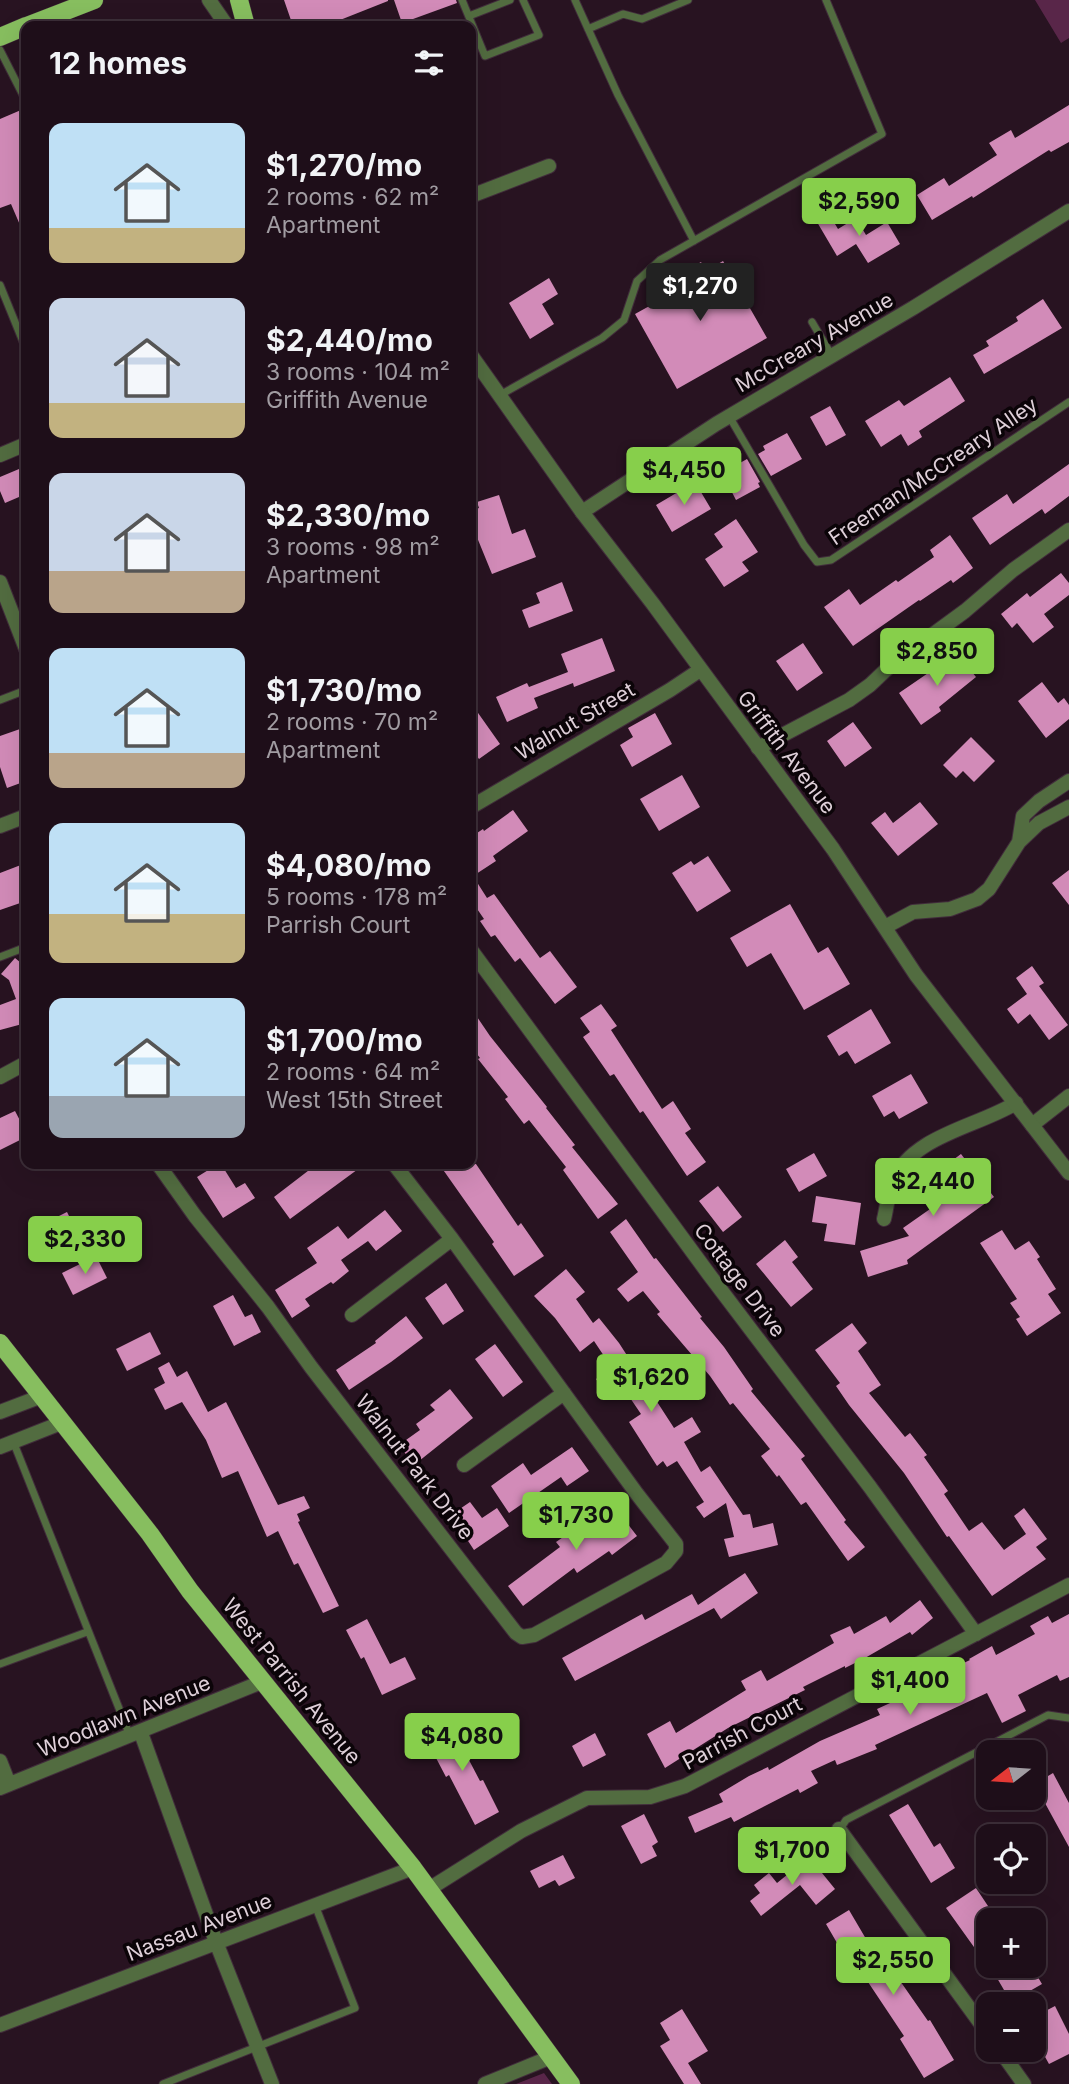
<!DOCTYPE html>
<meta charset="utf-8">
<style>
:root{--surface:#1e0e19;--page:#2b1c26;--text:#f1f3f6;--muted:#a19ca2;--line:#3c2e38;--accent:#87cf4b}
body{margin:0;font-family:Inter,sans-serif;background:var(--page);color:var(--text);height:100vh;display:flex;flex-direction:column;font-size:26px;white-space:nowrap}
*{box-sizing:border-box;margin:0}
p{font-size:23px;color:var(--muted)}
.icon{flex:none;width:38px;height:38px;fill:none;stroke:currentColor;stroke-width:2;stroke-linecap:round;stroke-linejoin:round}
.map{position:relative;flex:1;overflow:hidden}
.details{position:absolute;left:21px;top:21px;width:455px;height:1148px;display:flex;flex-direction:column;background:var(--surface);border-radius:14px;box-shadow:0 7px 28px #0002,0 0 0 2px var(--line)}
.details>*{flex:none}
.needle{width:46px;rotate:253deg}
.tools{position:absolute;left:976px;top:1740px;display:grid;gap:14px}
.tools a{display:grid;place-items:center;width:70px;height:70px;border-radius:14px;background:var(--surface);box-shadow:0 7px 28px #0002,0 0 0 2px var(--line);font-size:35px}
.price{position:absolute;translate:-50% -60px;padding:0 16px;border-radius:7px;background:var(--accent);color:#111;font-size:23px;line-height:46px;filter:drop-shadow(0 2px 4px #0008)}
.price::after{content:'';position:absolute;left:50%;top:42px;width:21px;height:16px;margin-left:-10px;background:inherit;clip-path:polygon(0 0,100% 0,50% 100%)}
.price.selected{background:#222;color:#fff}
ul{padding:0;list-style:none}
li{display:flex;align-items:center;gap:21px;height:175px;padding:0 28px}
li span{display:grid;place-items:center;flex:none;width:196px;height:140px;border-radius:14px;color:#555}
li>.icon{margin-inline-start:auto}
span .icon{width:84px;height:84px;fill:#fffc;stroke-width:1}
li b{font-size:30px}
h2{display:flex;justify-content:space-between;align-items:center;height:84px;padding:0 28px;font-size:30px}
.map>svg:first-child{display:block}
.green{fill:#592649}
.building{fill:#d28bb8}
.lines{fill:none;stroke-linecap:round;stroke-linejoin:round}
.service-casing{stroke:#412d3b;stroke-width:9}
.minor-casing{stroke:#412d3b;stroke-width:16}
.tertiary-casing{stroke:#412d3b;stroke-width:16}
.primary-casing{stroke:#412d3b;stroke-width:19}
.service{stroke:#526c40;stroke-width:7}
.minor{stroke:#526c40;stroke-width:14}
.tertiary{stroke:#526c40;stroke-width:14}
.primary{stroke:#87be5f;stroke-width:18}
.labels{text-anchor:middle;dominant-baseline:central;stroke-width:7;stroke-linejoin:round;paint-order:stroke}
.street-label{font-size:21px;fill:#decfd8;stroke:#0b0408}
</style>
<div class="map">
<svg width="1069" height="2084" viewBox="0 0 1069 2084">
<rect width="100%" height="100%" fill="#281321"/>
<path class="green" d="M1035,0H1069V38L1061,43Z
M544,2073L552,2084H516Z"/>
<path class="building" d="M284,0H388V1L335,22L336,26H293Z
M394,0H456L457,3L402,23Z
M1069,105V142L1051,152L1049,150L973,198L972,196L932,220L917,195L944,178L949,186L997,155L989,143L1011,130L1015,138Z
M21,110L26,122V239L11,204L0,208V119Z
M829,214L838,229L856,218L866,235L887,222L900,244L868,263L856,244L837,256L817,222Z
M723,261L767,338L677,389L635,314L671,294L665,282L701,262L706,271Z
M549,278L558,294L542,304L554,324L530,339L509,303Z
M1043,299L1062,328L984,374L973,355L989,346L986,341L1018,321L1016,317Z
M950,377L965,401L919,431L922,437L908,446L901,434L881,447L865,421L899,400L904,406Z
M830,406L846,435L826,446L810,417Z
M787,433L802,459L771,476L758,454L765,450L763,446Z
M747,459L760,482L758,483L760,487L736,500L722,473Z
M1069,464V496L1045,514L1042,509L990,545L972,518L1007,494L1013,504Z
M19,469L26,485V494L5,503L0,491V477Z
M695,482L711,509L672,532L656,505Z
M499,495L512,534L525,529L536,557L492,574L474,530L471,531V511L479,508L477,502Z
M736,519L758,552L742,562L749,571L724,587L705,559L723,547L714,534Z
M950,535L973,568L953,583L951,580L920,601L919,600L853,646L824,607L849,589L860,605L896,580L898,582L934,557L930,550Z
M1061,573L1069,583V595L1044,614L1054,627L1033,643L1017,623L1012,628L1001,614L1027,593L1030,597Z
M562,582L573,611L529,628L522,610L540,603L536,593Z
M602,638L615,671L574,687L573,683L534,698L538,708L507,722L496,697L527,683L529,687L568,672L561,654Z
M803,643L823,673L797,691L776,661Z
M955,651L976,677L939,707L941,711L921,725L899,693L934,669Z
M1042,682L1058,703L1064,698L1069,705V719L1046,738L1018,701Z
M471,703L500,744L479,759L471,748Z
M655,713L672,744L632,767L620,745L633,737L628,728Z
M853,722L872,748L845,767L827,741Z
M20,729L26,748V781L7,788L0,767V736Z
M971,737L995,761L974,782L963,771L956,778L943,765Z
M682,775L700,807L659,831L640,799Z
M920,802L938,824L898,856L871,823L885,812L893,823Z
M513,810L528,831L493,856L496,861L473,876L487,898L494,894L540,958L550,951L577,987L555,1004L520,958L515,962L495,935L491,937L480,921L484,919L471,900V837L483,829L484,831Z
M708,856L731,891L697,912L672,873L691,861L694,865Z
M26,863V901L0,910V873Z
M1069,870V905L1052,883Z
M790,904L818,953L828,947L850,984L804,1010L771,953L747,967L730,938Z
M15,958L26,967V1023L0,1030V1005L16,999L9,980L1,974Z
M1032,966L1044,983L1039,986L1068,1025L1049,1040L1030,1014L1018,1024L1007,1009L1027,994L1016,978Z
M601,1004L617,1026L611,1030L662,1109L673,1101L691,1129L685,1133L706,1162L687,1176L643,1111L640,1113L614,1074L610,1076L583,1037L590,1032L580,1018Z
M471,1008L490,1036L547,1107L546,1108L575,1145L572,1147L618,1204L598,1219L563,1170L566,1167L529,1120L524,1124L505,1099L508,1097L478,1059L480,1058L471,1046Z
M871,1009L891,1043L855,1064L847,1051L839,1056L827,1036Z
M911,1074L928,1103L899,1119L894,1111L884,1117L872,1096Z
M15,1111L26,1132V1137L0,1150V1118Z
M814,1153L827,1176L799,1192L786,1169Z
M961,1154L994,1197L907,1260L908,1264L868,1277L860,1251L909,1236L903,1228L950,1195L934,1174Z
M218,1164H221L236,1188L245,1183L255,1198L223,1218L197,1177Z
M317,1164H365L290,1219L274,1197Z
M439,1164H476L518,1226L521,1223L544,1256L514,1276L492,1244L494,1242Z
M718,1186L742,1217L723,1232L699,1201Z
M816,1196L861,1203L855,1245L824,1241L827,1224L812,1222Z
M385,1210L402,1231L376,1251L368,1241L341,1260L349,1271L333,1284L331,1282L305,1299L310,1306L292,1318L275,1290L317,1263L307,1248L338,1226L348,1239Z
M67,1212L78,1234L44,1251L33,1229Z
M626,1219L654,1259L656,1258L702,1317L700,1318L724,1347L753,1389L751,1391L805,1456L801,1459L846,1520L844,1522L865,1547L848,1561L806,1502L801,1505L779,1475L777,1477L761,1456L770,1449L733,1403L730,1405L710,1376L657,1314L660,1312L643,1291L628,1302L617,1289L638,1272L610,1232Z
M1002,1230L1015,1250L1029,1241L1040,1257L1037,1259L1056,1289L1048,1294L1061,1313L1027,1336L1016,1319L1020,1317L1010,1303L1017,1299L980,1243Z
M785,1240L798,1257L792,1262L813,1289L791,1307L756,1264Z
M96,1256L107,1278L73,1295L62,1273Z
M566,1269L585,1292L576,1299L593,1323L599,1318L619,1343L674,1428L692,1417L701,1432L684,1442L701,1472L710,1466L743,1515L750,1514L753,1528L773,1523L778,1545L729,1557L724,1539L734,1537L726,1503L704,1518L696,1507L704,1502L677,1461L667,1467L663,1461L657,1466L629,1422L641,1414L624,1389L609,1398L596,1379L612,1368L594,1341L580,1352L555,1318L534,1296Z
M446,1283L464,1311L443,1325L425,1298Z
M233,1295L245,1317L252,1314L261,1332L234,1346L213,1306Z
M406,1316L423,1338L391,1362L349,1390L336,1370L376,1343L375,1341Z
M852,1323L867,1343L858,1351L881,1385L869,1393L905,1437L910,1433L927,1455L924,1457L948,1491L944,1494L969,1531L982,1522L1004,1550L1026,1534L1014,1516L1024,1508L1047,1539L1036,1547L1046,1559L992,1596L949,1536L947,1537L904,1473L849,1405L836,1386L840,1383L815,1350Z
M150,1332L161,1354L127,1371L116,1349Z
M495,1344L523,1382L503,1397L475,1359Z
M169,1362L177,1377L187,1371L208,1412L226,1402L278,1505L304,1496L310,1508L297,1514L300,1521L298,1522L339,1606L323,1613L298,1563L294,1565L278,1531L267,1537L238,1471L222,1478L206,1440L182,1402L165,1410L154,1389L165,1383L158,1368Z
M450,1389L473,1418L414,1465L399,1445L420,1430L416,1424L435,1410L430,1405Z
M572,1447L589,1471L567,1486L561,1477L509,1513L491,1486L523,1463L531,1475Z
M610,1501L637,1536L612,1555L609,1551L577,1573L574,1568L523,1606L508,1586L560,1547L556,1542L595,1515L594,1513Z
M470,1502L482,1518L497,1508L509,1526L474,1550L451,1515Z
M745,1573L758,1593L721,1619L714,1608L575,1681L562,1658L642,1614L645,1620L692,1594L698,1605Z
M920,1600L933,1618L912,1635L910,1632L865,1658L845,1668V1666L803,1687L805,1690L728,1728L665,1768L647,1734L670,1721L676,1733L746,1690L741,1681L761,1670L767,1681L834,1643L830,1635L850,1626L854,1634L886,1616L890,1623Z
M1069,1614V1677L1060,1681L1057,1675L1018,1695L1026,1711L1002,1723L987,1693L875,1745L877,1749L837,1765L835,1760L811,1771L818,1783L800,1793L798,1789L734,1822L731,1817L695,1833L688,1817L723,1802L719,1794L749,1776L768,1767L769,1770L820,1741L880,1715L877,1709L912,1693L909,1689L970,1660L969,1659L992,1646L996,1655L1035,1634L1030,1626L1048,1616L1052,1623Z
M367,1619L390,1664L405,1657L416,1679L382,1695L364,1657L361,1659L346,1630Z
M449,1722L480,1781L483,1780L499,1812L475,1825L449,1775L446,1777L424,1735Z
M595,1733L606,1755L583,1767L572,1746Z
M1034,1747L1048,1776L1053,1773L1069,1803V1847L1034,1783Z
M908,1804L934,1847L940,1843L955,1868L931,1883L889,1815Z
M644,1814L658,1842L652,1846L657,1856L641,1864L621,1826Z
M563,1855L575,1878L559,1886L555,1880L539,1888L530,1871Z
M809,1857L835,1889L816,1905L800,1885L761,1916L750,1901L760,1893L754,1885L769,1873L777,1883Z
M976,1888L992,1912L989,1914V1968L946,1908Z
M849,1910L869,1944L873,1942L928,2021L930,2020L954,2060L924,2078L900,2039L904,2036L844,1946L840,1948L826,1924Z
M1019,1965L1024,1973L1033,1969L1042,1984L1011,2002L997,1978Z
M1055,2006L1069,2034V2054L1049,2064L1034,2037V2017Z
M682,2009L708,2051L688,2063L701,2084H684L660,2046L670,2040L660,2023Z"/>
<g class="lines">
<g class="service-casing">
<path id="service" d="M462,0L485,56L539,35L523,0
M575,0L618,95L694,241
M469,16L510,0
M588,29L623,14L642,19L688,0
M0,50L26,101
M0,285L26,349
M812,322L832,356
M500,395L602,338L624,320L637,281L660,260L882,134L826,0
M729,416L804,545L817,562L831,560L1069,402
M0,700L26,690
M0,957L26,947
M13,1441L130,1736
M0,1664L87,1632
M840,1829L846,1820L1048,1715L1069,1718
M163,2084L355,2008L315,1905"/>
</g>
<g class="minor-casing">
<path id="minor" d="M471,196L549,166
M0,455L26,444
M582,512L716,424L913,308L1069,211
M0,582L26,649
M758,748L849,700L870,685L890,666L965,611L1013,570L1069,530
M471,807L670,690L700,670
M0,826L26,816
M1019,842L1023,816L1039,801L1069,781
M885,927L913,912L950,909L977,899L989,889L1019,842L1039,823L1069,807
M471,950L708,1273L870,1487L976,1634
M0,1077L26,1063
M1032,1125L1069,1096
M158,1164L195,1216L268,1307L311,1367L516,1633L522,1637L534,1635L666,1563L676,1551V1544L637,1494L452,1239L394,1164
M884,1219C887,1207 888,1192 893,1181C913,1135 977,1127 1016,1103
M352,1315L452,1239
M0,1412L42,1396
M0,1447L61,1423
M464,1465L564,1393
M141,1733L216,1942L272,2084
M0,1761L9,1784
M0,1788L264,1681
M839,1829L989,2035
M429,1889L521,1831L587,1798L650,1797L685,1786L1069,1585
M0,2025L413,1868
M999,2049L1024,2084
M485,2084L551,2057"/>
</g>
<g class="tertiary-casing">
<path id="tertiary" d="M209,0L227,26
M471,355L582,512L653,604L833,849L916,975L1069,1173"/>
</g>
<g class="primary-casing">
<path id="primary" d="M239,0L246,26
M27,26L94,0
M0,37L26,26
M0,1343L150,1534L190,1591L413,1868L571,2084"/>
</g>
<use href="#service" class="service"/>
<use href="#minor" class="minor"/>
<use href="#tertiary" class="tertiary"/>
<use href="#primary" class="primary"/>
</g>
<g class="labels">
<g class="street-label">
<text transform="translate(814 342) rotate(-30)">McCreary Avenue</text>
<text transform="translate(933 471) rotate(-34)">Freeman/McCreary Alley</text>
<text transform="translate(575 721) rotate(-30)">Walnut Street</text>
<text transform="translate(787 752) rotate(53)">Griffith Avenue</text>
<text transform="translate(740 1280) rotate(53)">Cottage Drive</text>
<text transform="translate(415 1467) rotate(52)">Walnut Park Drive</text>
<text transform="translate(292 1681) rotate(51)">West Parrish Avenue</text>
<text transform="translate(124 1716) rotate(-22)">Woodlawn Avenue</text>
<text transform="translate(742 1733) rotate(-28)">Parrish Court</text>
<text transform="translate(199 1927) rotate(-21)">Nassau Avenue</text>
</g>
</g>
</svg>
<div class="tools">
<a><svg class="needle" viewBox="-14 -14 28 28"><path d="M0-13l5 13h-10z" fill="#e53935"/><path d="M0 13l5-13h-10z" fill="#a19ca2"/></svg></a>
<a><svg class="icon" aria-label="locate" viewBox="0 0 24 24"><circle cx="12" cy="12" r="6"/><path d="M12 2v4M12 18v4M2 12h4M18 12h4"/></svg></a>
<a>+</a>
<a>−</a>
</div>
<b class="price" style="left:859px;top:238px">$2,590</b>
<b class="price selected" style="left:700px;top:323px">$1,270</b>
<b class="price" style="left:684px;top:507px">$4,450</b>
<b class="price" style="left:937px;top:688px">$2,850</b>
<b class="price" style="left:933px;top:1218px">$2,440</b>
<b class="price" style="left:85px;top:1276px">$2,330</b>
<b class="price" style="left:651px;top:1414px">$1,620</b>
<b class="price" style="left:576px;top:1552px">$1,730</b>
<b class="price" style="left:910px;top:1717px">$1,400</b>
<b class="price" style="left:462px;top:1773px">$4,080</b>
<b class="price" style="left:792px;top:1887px">$1,700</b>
<b class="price" style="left:893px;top:1997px">$2,550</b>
<section class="details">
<h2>12 homes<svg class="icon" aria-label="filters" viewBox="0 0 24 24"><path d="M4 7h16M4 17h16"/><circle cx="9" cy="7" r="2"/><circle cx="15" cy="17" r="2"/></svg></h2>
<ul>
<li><span style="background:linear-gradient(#bfe0f5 75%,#c2b280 0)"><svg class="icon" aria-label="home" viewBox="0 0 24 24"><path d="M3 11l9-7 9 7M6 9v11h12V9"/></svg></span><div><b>$1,270/mo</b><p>2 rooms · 62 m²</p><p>Apartment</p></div></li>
<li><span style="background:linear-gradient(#c9d6e8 75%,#c2b280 0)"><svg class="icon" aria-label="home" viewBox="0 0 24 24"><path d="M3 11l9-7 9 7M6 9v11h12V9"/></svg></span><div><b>$2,440/mo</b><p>3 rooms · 104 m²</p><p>Griffith Avenue</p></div></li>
<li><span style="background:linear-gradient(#c9d6e8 70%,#b9a48a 0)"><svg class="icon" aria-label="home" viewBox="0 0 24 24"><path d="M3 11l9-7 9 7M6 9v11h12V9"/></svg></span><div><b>$2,330/mo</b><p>3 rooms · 98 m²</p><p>Apartment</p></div></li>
<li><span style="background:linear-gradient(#bfe0f5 75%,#b9a48a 0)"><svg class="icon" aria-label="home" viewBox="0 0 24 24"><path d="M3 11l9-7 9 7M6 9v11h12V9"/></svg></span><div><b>$1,730/mo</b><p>2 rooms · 70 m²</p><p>Apartment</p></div></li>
<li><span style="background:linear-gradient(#bfe0f5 65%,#c2b280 0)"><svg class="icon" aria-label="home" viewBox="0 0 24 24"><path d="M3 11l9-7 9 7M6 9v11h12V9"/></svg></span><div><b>$4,080/mo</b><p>5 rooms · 178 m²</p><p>Parrish Court</p></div></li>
<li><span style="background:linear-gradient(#bfe0f5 70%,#9aa5b1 0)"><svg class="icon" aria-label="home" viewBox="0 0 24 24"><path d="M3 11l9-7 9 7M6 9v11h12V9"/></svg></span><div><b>$1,700/mo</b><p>2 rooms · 64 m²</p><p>West 15th Street</p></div></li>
</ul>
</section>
</div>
